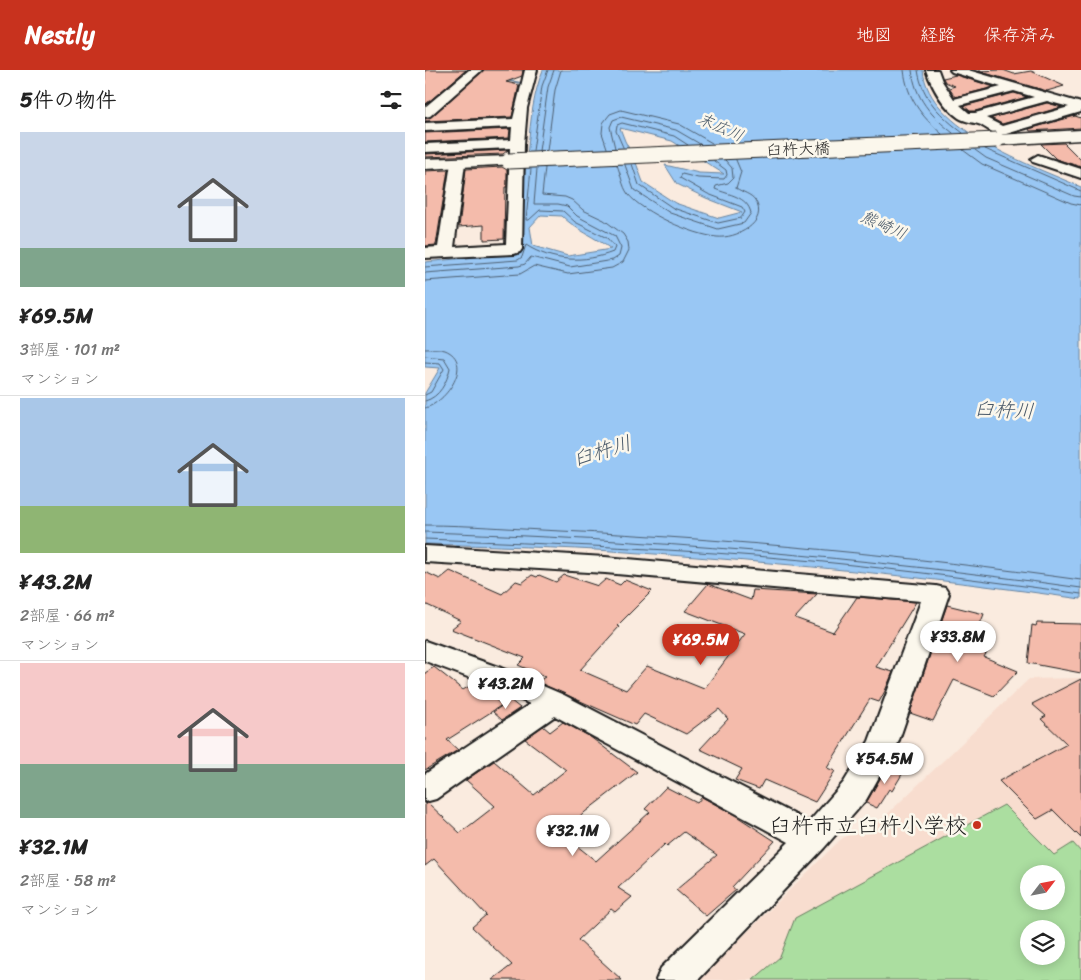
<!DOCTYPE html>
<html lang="ja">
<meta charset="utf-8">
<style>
:root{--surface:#fff;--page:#f6f6f6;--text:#222;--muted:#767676;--line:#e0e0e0;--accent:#c8321e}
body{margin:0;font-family:Sriracha,"Klee One",sans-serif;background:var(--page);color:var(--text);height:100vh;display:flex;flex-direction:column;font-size:19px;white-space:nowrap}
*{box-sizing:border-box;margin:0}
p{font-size:16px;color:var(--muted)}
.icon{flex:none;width:28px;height:28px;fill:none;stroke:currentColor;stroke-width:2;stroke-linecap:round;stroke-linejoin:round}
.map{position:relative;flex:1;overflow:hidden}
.sheet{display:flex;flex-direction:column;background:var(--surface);width:425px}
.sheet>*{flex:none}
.needle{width:32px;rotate:58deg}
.tools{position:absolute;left:595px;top:795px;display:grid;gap:10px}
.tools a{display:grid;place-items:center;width:45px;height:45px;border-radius:50%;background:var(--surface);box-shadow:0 2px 12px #0003;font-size:25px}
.price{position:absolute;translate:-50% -42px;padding:0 11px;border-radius:18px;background:#fff;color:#222;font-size:16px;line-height:32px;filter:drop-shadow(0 1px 2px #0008)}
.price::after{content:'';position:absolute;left:50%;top:30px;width:15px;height:11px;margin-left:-8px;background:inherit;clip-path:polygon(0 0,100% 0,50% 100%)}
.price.on{background:var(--accent);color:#fff}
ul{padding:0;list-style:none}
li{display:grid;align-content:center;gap:10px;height:265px;padding:0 20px}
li+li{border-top:1px solid var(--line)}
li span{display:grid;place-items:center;height:155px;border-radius:0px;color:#555}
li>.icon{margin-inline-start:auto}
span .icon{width:90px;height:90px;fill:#fffc;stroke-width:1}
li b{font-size:21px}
h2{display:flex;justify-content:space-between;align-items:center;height:60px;padding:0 20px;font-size:21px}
header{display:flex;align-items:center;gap:30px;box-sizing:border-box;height:70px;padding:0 25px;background:var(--accent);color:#fff}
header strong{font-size:24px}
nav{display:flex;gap:28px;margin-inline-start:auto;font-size:18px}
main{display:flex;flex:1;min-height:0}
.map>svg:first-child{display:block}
.built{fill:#f8ddcf;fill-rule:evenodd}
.green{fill:#abdea0;stroke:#647d5e;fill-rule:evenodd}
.water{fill:#99c7f4;stroke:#67839e;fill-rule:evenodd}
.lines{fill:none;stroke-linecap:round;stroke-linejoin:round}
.shore{stroke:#4e6072;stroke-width:1}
.stream{fill:#67839e;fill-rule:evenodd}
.building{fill:#f4bbab;stroke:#1c1c1c}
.minor-casing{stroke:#1c1c1c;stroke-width:4}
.tertiary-casing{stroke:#1c1c1c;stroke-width:3}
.minor{fill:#fbf7ec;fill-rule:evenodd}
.tertiary{fill:#fbf7ec;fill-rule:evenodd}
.tertiary-bridge-casing{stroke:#1c1c1c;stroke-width:17;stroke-linecap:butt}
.tertiary-bridge{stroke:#fbf7ec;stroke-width:15}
.poi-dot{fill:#c8321e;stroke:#fbf7ec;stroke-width:2}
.labels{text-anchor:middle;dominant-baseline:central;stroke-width:5;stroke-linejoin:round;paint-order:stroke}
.far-water-label{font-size:16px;font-style:italic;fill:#485868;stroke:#fbf7ec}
.far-street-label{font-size:16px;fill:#1c1c1c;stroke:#fbf7ec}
.water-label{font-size:20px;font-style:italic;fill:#485868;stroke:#fbf7ec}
.near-poi-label{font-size:22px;fill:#1c1c1c;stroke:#fbf7ec;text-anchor:end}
</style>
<header>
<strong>Nestly</strong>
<nav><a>地図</a><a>経路</a><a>保存済み</a></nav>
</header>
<main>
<section class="sheet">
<h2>5件の物件<svg class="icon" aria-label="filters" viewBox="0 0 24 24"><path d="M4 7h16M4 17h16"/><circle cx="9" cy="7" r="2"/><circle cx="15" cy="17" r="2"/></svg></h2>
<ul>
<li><span style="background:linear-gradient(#c9d6e8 75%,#7fa58c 0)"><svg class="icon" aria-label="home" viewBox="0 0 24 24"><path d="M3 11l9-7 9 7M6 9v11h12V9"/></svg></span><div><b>¥69.5M</b><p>3部屋 · 101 m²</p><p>マンション</p></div></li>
<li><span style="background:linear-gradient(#a9c7e8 70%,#8fb573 0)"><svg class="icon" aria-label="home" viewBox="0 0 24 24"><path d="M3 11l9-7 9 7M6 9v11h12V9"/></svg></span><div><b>¥43.2M</b><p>2部屋 · 66 m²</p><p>マンション</p></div></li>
<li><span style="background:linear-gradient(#f6c9c9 65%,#7fa58c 0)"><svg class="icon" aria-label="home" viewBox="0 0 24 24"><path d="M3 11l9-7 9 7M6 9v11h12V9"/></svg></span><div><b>¥32.1M</b><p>2部屋 · 58 m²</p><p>マンション</p></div></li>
</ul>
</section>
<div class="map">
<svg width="656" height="910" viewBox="0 0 656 910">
<rect width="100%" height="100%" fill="#faebdf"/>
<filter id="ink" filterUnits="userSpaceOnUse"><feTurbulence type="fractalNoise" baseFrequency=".02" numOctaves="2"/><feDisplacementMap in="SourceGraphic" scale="10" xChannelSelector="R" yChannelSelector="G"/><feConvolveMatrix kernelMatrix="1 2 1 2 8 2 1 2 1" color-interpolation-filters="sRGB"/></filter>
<g filter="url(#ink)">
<path class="built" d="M656,608V910H274L415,770L424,764L443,759L455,751L604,609ZM604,804H631V831H604ZM604,859H631V886H604Z"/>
<path class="green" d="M579,735L629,785L648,773L656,782V910H328L355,887L370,848ZM604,804H631V831H604ZM604,859H631V886H604Z"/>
<path class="water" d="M118,0H498C503,60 608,96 656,117V529C505,507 353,492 201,482C134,477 67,476 0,474V323L15,298L0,297V192L61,186L93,185C95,148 99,112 103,76C106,50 108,24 118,0ZM195,58L247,71L299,104L274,103L240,95L252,114L281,128L317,142L294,148L250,133L218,112L210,90L200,71ZM116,145L137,146C151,160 170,167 186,179L143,186L108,176L105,157Z"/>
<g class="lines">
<path class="shore" d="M479,0C482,28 496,46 517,64
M487,0C490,28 506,46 528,63
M493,0C497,29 516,46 538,63
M198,77L191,61L192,55L197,53L249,66L263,75
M182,78L177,63L178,53L185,44L196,40L254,54L287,73
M190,78L185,57L188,50L196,47L251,60L275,74
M560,79L656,121
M538,80L557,94L646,133L656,135
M550,80L561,88L649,126L656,127
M108,81L117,16L123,0
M114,81L123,17L129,0
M122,81L130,20L136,0
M207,94L214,115L248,138L293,153L316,148L320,142L317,137L283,124L255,108L257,104L273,108L299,109L302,105L301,100L289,91
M192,95C196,104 197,116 203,124C218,143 268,165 292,167C310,169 345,153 330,130C326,124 317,122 311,118L316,102L311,90
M200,95L209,120L245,143L293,159L319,153L326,143C322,126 304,125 290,119L291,116L303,113L308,108L307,98L300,90
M0,197L93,190L97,187L101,175C127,192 160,193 188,182L190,177L182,168L150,152L138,141L115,140L104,150H101L106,99
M0,203L94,196L100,194L106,187L145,197L188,190L194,186L196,178L190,166L152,146L142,136L133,134H109L112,99
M0,211L95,204L109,196L143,204L187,198L198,192L204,180L203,172L198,164L179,150L158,140L147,130L140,127L117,125L120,98
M0,279C6,279 14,278 20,280C50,292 21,333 0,338
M0,286L19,288L25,298C22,312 15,327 0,331
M0,292L15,293L19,299L6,322L0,325
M0,455C45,455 91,459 136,461C310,469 483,486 656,510
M0,462C220,469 438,487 656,518
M0,469C130,474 260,479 389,491C478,500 567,511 656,524"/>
<path class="stream" d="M75,8L96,12L98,13L96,14L76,10Z"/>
</g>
<path class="building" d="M0,0H41L0,35Z
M59,0H98L97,6L81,12L94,15L87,47L0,51V49L6,47Z
M578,0L589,4L606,1L639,16L622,21L553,1Z
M531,5L569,17L530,27L524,18L530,16L520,12L518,8Z
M589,23L602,27L550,41H545L539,36Z
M622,33L637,37L577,54L566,48Z
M650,46L656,48V58L605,61L604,59Z
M85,59L84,68L0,72V63Z
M639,73L656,90V97L631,89L616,74Z
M83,80L78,84L0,87V84Z
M77,97L82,100V117H80L79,169L59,170V155L34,157L41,99Z
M23,100L11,175L0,176V101Z
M25,501L77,524L91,511L97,513L107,505L112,507L114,505L131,512L139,505L173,516L181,509L195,515L200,510L227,521L192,556L194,557L155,600L201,620L222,596L279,619L320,564L260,541L283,514L326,530L328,520L392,524L370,548L408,562L432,527L491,532L451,597L468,602L460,621L454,632L445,629L402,698L410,701L390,732L339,710L334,719L310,710L317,699L275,679L303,649L294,639L261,664L219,644L210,655L112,612L120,607L93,595L100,588L26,559L36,551L0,534V502L15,509Z
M522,535L559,544L547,575L563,580L559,587L593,601L569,626L529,610L508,651L485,643Z
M612,553L656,554V603L603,593L607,555L611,556Z
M9,597L38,620L51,612L77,635L22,670L33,680L0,700V603Z
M656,609V768L628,740L612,749L574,711L642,674L616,649L621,646L607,634Z
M85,630L95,638L77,650L68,642Z
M138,652L164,666L212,702L160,742L137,764L171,791L225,742L220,739L241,717L272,733L277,727L313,747L350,771L307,817L311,820L281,846L251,820L292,785L259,762L242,776L240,774L193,818L207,827L190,842L186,839L153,870L197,910H67L87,895L47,857L61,845L9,789L0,796V734L3,733L35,763L70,736L41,710L69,691L109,725L141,700L100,669L118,656L125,662Z
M463,695L479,701L467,721L464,719L452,738L441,733Z"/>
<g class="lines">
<g class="minor-casing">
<path id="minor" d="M44,0H57L5,46L0,47V37Z
M100,0H112L102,38L99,74L97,179L95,182L89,184L0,188V178L13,177L26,93L28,90H38L40,93L29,177L81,174L85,78L0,82V74L86,70L87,57L0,61V53L88,49Z
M501,0H513L517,11L529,29L576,17L527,2L525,0H543L656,33V42L581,64C571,66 564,60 556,55C549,52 540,52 534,48C518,37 507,17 501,0ZM589,21L609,27L550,43H544L535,35ZM622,31L644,37L577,56L561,48Z
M613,85L656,99V108L608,92L606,89Z
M0,476L180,487L511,516L520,518L524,524L473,673L441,730L399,778L273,910H231L236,898L364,772L130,646L11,729L0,732V704L105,634L56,612L0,591V571L76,598L139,625L384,752L419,712L444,671L496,531L180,503L0,492Z"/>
</g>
<g class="tertiary-casing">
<path id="tertiary" d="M656,60V70L572,75L566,73L564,70L566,67L572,65Z
M84,86L90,88L92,91L90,94L0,99V89Z"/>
</g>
<use href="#minor" class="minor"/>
<use href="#tertiary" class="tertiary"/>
<g class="tertiary-bridge-casing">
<path id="tertiary-bridge" d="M84,91L572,70"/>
</g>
<use href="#tertiary-bridge" class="tertiary-bridge"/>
</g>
</g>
<circle class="poi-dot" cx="552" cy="755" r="5"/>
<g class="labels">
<g class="far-water-label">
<text transform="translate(296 57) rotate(24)">末広川</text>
<text transform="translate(459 155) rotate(24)">熊崎川</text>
</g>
<g class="far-street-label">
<text transform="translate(373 79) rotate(-2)">臼杵大橋</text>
</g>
<g class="water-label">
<text transform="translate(579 340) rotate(3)">臼杵川</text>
<text transform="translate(177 381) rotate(-17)">臼杵川</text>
</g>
<g class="near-poi-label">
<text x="542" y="755">臼杵市立臼杵小学校</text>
</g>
</g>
</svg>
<div class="tools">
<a><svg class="needle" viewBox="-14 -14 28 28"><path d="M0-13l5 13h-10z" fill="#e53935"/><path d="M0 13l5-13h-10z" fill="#767676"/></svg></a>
<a><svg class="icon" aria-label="layers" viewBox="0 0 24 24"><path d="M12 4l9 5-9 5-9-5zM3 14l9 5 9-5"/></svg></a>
</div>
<b class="price" style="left:533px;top:593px">¥33.8M</b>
<b class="price on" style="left:276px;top:596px">¥69.5M</b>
<b class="price" style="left:81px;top:640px">¥43.2M</b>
<b class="price" style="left:460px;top:715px">¥54.5M</b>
<b class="price" style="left:148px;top:787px">¥32.1M</b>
</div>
</main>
